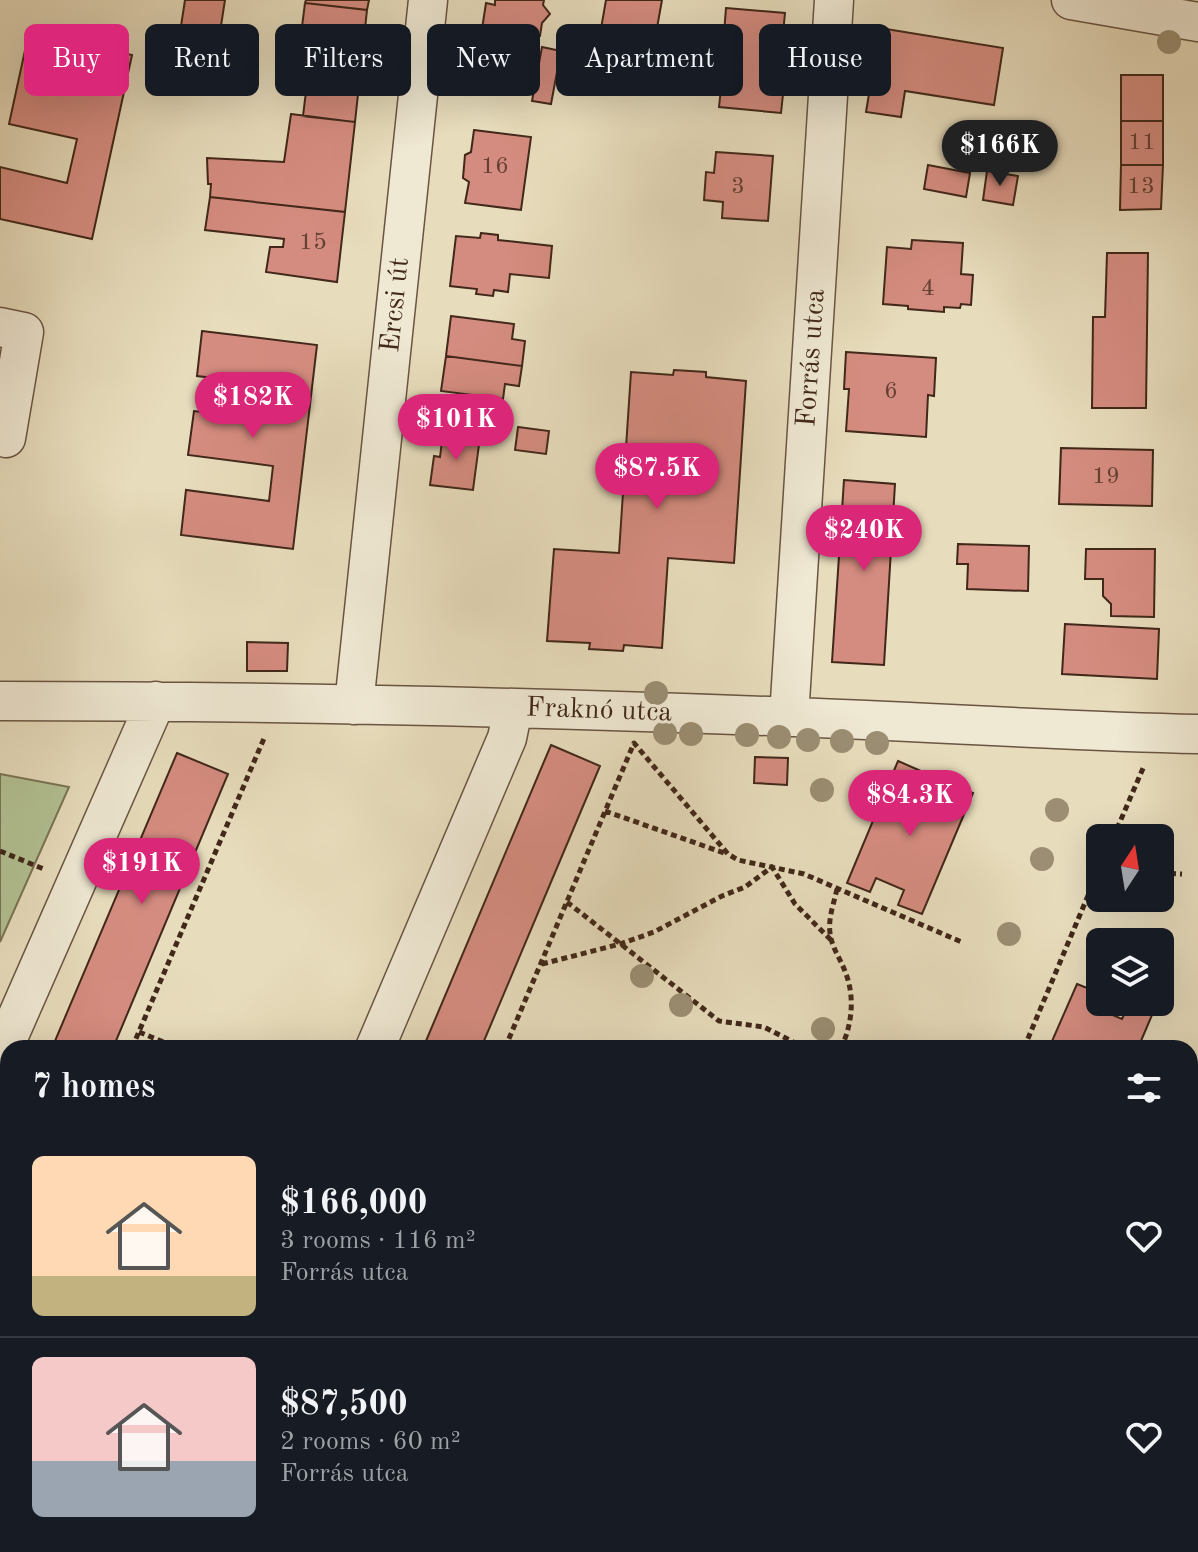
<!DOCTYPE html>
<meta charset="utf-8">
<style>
:root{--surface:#171b24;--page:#242831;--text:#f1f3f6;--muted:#9ea1a6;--line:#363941;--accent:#db2777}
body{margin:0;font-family:"Old Standard TT",serif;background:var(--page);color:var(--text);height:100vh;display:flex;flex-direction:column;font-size:30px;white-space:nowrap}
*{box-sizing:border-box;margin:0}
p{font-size:26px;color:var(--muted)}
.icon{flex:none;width:44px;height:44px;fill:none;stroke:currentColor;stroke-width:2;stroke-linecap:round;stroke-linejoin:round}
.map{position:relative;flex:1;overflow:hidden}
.side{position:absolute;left:0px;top:1040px;width:1198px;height:512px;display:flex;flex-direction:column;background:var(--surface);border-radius:24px 24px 0 0;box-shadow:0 8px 32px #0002}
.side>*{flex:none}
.banner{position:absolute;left:24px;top:24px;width:1150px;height:72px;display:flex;gap:16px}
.needle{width:52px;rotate:12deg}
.fabs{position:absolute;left:1086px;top:824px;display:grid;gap:16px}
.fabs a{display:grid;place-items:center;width:88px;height:88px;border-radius:12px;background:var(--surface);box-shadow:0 8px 32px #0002;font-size:40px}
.price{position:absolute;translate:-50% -68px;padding:0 18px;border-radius:28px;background:var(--accent);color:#fff;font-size:26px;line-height:52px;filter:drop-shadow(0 2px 4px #0008)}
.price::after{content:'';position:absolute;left:50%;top:48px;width:24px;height:18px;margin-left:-12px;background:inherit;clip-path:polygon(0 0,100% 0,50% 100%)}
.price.selected{background:#222;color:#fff}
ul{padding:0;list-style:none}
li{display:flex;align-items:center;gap:24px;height:200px;padding:0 32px}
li+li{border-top:2px solid var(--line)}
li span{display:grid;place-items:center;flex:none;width:224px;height:160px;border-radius:12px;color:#555}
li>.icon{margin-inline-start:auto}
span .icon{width:96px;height:96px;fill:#fffc;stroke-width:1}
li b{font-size:34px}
h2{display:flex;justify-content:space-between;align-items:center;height:96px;padding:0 32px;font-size:34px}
.chip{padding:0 28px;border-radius:12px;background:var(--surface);box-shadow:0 8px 32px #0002;font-size:28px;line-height:72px}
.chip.selected{background:var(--accent);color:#fff}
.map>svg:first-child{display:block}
.green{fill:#b2c193;stroke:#7a7456;stroke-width:2}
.building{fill:#d58c80;stroke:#412819;stroke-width:2}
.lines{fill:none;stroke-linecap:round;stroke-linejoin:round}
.minor-casing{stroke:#6a5542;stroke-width:41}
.major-casing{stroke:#412819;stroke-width:47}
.path{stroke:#412819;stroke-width:5;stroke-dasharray:6 4;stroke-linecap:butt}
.minor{stroke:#efe8d3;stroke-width:38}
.major{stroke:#e7dcbc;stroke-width:44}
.tree{fill:#9b8e73}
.labels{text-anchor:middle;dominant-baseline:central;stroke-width:6;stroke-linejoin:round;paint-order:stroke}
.number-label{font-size:24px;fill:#664133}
.street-label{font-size:28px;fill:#412819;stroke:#efe8d3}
</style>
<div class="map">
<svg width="1198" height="1552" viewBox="0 0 1198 1552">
<rect width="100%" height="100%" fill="#e7dcbc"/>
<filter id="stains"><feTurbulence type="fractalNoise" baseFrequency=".0025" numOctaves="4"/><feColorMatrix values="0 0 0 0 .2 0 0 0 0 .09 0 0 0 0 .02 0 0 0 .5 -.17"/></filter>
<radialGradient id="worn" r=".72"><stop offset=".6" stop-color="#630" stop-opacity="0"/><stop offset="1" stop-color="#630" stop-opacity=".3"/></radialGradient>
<path class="green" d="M0,774L69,787L0,942Z
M947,1544H1142L1147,1552H622Z"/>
<path class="building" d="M185,0H225L220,32L181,26Z
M306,0H369L367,10L305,3Z
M495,0H544L543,5L550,14L542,23L540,36L482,29L486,3L495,5Z
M606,0H662L650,67L596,57Z
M305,3L367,10L361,66L298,58Z
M726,8L785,13L778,85H784L781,113L719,107L724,60H729L731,35L724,34Z
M880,28L1003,48L994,105L905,91L901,117L866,112Z
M492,29L509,32L508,41L513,45L521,46L515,91L475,86L483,41H490Z
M29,32L132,55L92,239L0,219V167L67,183L77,139L9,124Z
M542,47L561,51L551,104L532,101Z
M310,59L361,66L355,122L303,116Z
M1121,75H1163V121H1121Z
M291,114L355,122L345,212L210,197L211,184H208L207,158L284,162Z
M1121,121H1163V165H1121Z
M474,130L531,137L521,210L465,203L469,182L463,178L465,155L471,152Z
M716,152L773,156L768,221L722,218L723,202L704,200L706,172L714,173Z
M928,165L970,173L966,197L924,189Z
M1121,165H1163L1161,209L1120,210Z
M987,171L1018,176L1013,205L983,200Z
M210,197L345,212L337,282L266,272L270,247H283L284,239L205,230Z
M481,233L498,235V240L552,246L549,278L510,274L508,292L494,290L493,296L476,294L477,289L450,286L456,236L480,238Z
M912,240L963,243L961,274L973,275L971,305L961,304L960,308L944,307V312L908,309V306L883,304L887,247L911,249Z
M1107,253H1148L1146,408H1092L1093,317H1105Z
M451,316L514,324L512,339L525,341L522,366L446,356Z
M202,331L317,345L293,549L181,535L186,490L269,501L273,466L188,455L194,411L278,421L282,386L197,376Z
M846,352L936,358L934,396L928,395L926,437L846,431L849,389H844Z
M446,356L522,366L519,386L505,384L503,399L441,391Z
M674,370L706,372V377L746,381L734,563L668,558L662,648L624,645L623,651L589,649L590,643L547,641L554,549L619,553L631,372L673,375Z
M518,427L549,431L546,454L515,450Z
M443,433L480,437L473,490L430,485L434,456L440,457Z
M1061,448L1153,450L1152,506L1059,504Z
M844,480L895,484L884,665L832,662Z
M958,544L1029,546L1028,591L967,589L968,564H957Z
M1086,549H1155L1154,617L1111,616V604L1103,596V579H1085Z
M1065,624L1159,629L1157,679L1062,674Z
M247,642L288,643L287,671H247Z
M551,745L600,766L551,882L481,1048H423Z
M177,753L228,774L113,1048H52Z
M755,757L788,758L787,785L754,783Z
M898,761L921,771L915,785L944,797L950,783L973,793L922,914L898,905L904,890L876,878L870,892L847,883Z
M1077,984L1100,993L1094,1007L1122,1019L1128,1006L1152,1015L1138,1048H1049Z
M8,1152V1263L0,1259V1171Z"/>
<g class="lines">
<g class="minor-casing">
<path id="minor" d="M1071,0L1198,22
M0,327L24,332L6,438
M0,701C264,701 529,707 793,717C928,722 1063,731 1198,734
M354,705L428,0
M789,717L834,0
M375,1048L507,738L513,709
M0,1056L156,701
M1190,1498H1198
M0,1526L8,1525
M1038,1544V1552"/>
</g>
<g class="major-casing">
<path id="major" d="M1190,1465L1198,1416
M1175,1552L1177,1544"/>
</g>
<path class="path" d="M605,811L727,854
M1113,838L1144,766
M0,851L46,870
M1160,873L1182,874
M837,889C834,903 828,918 830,933C832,949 841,959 846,974C855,998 852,1025 841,1048
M567,902L719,1021L764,1027L805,1048
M542,964L620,944L654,932L722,896L745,887L772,867L795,904L832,941
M139,1032L178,1048
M132,1048L265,736
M505,1048L634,743L728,854L738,860L804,874L964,943
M1024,1048L1100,867
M0,1268L8,1272
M0,1369L8,1349
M394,1544V1552"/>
<use href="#minor" class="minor"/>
<use href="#major" class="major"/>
</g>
<g class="tree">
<circle cx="1169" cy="42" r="12"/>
<circle cx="656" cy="693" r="12"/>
<circle cx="665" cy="733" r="12"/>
<circle cx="691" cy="734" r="12"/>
<circle cx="747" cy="735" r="12"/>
<circle cx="779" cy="737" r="12"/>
<circle cx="808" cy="740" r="12"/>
<circle cx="842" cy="741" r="12"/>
<circle cx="877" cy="743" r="12"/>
<circle cx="822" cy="790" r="12"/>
<circle cx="1057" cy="810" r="12"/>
<circle cx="1042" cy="859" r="12"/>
<circle cx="1009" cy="934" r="12"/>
<circle cx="642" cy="976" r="12"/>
<circle cx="681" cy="1005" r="12"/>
<circle cx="823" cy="1029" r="12"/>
</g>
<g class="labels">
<g class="number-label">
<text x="1142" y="143">11</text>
<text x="495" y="167">16</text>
<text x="738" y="187">3</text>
<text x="1141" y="187">13</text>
<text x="313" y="243">15</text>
<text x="928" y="289">4</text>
<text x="891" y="392">6</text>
<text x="1106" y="477">19</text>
</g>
<g class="street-label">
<text transform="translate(396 305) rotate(-84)">Ercsi út</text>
<text transform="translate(812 358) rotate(-86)">Forrás utca</text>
<text transform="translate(599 711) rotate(2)">Fraknó utca</text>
</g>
</g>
<rect width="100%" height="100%" filter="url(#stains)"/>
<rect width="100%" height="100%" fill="url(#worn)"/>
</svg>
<div class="fabs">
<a><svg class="needle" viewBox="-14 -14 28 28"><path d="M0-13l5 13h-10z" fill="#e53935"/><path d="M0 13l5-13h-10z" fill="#9ea1a6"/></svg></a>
<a><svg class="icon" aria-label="layers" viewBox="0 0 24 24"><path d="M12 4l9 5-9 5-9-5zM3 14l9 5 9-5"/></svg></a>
</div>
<b class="price selected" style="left:1000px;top:188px">$166K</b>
<b class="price" style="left:253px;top:440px">$182K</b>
<b class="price" style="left:456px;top:462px">$101K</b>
<b class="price" style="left:657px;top:511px">$87.5K</b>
<b class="price" style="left:864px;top:573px">$240K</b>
<b class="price" style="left:910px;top:838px">$84.3K</b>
<b class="price" style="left:142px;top:906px">$191K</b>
<div class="banner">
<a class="chip selected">Buy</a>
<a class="chip">Rent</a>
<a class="chip">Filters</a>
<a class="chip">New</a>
<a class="chip">Apartment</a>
<a class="chip">House</a>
</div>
<section class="side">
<h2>7 homes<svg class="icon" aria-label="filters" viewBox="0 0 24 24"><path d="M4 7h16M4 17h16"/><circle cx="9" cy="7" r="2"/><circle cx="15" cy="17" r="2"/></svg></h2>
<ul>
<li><span style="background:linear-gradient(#ffd9b3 75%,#c2b280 0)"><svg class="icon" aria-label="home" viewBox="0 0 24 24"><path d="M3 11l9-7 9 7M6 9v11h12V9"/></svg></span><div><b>$166,000</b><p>3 rooms · 116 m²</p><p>Forrás utca</p></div><svg class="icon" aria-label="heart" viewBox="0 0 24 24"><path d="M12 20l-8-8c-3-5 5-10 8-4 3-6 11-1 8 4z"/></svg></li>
<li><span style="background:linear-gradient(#f6c9c9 65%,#9aa5b1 0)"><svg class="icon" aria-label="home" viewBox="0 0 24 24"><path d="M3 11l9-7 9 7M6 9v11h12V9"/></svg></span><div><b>$87,500</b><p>2 rooms · 60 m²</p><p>Forrás utca</p></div><svg class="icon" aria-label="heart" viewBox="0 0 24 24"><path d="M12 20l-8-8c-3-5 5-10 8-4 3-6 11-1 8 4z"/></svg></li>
</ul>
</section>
</div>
